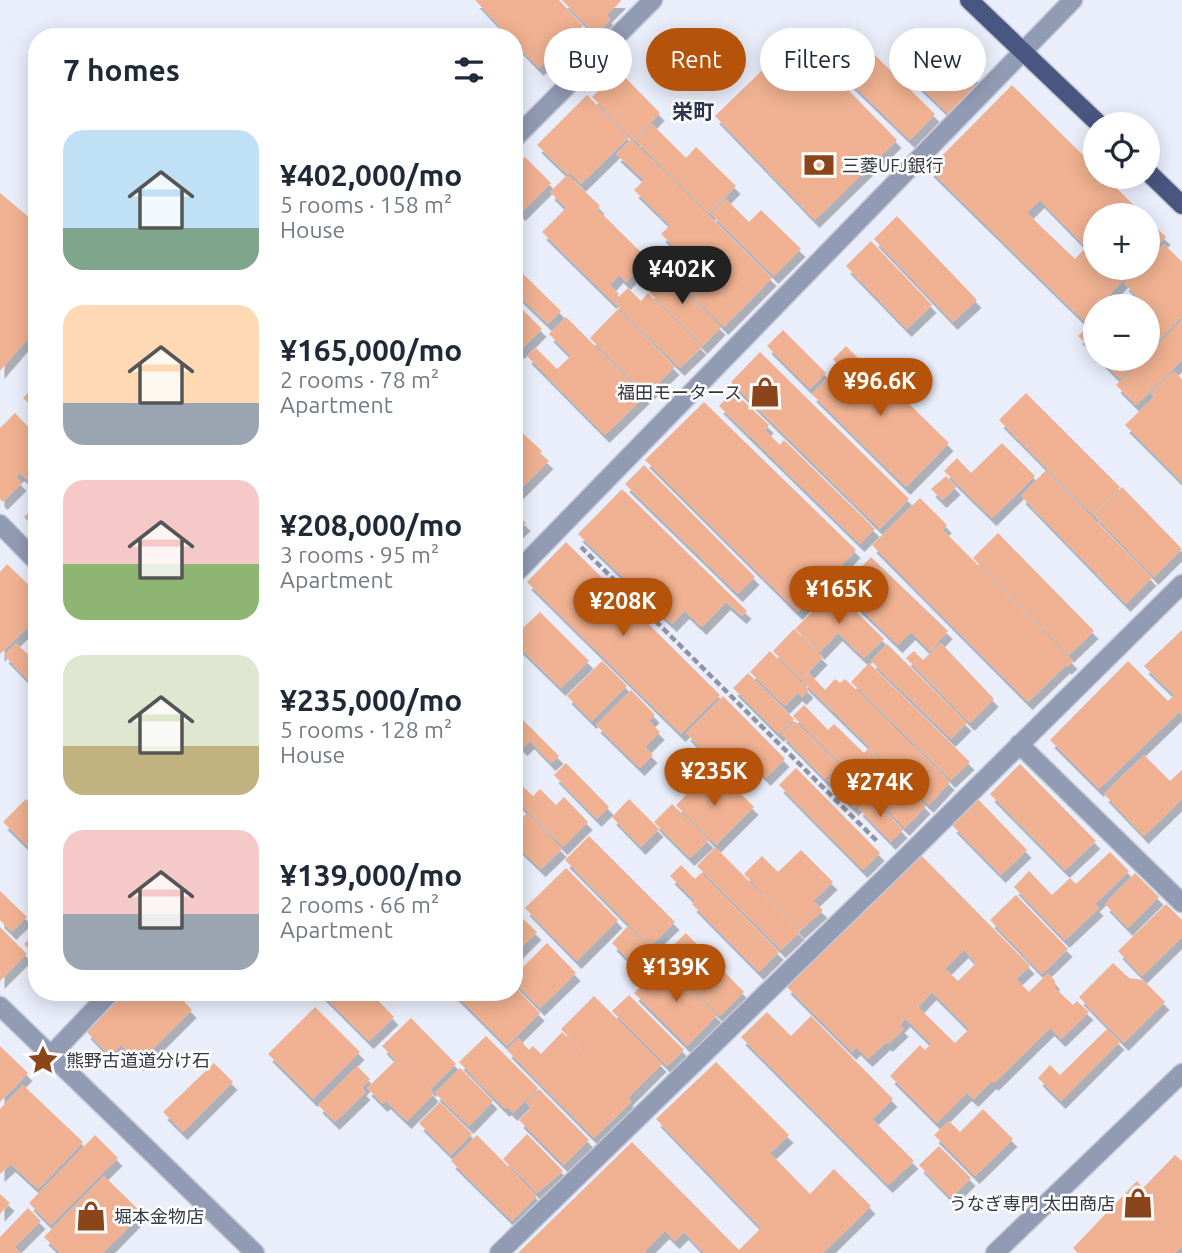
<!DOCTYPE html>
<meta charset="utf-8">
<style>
:root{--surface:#fff;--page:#f2f2f3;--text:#1f2937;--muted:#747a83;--accent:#b45309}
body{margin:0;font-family:Ubuntu,"Noto Sans JP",sans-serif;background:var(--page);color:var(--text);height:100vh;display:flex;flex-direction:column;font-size:26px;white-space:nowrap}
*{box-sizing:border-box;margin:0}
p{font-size:23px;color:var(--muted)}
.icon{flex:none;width:38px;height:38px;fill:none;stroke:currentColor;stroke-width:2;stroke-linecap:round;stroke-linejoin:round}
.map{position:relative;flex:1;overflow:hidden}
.drawer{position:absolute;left:28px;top:28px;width:495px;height:973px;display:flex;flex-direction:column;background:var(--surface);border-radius:28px;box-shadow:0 4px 18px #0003}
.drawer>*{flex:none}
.top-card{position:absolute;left:544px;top:28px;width:532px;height:63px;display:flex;gap:14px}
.buttons{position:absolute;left:1083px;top:112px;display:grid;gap:14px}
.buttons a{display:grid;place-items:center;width:77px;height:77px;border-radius:50%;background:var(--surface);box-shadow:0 4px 18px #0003;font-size:35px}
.price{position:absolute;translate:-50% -60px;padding:0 16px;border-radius:24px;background:var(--accent);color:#fff;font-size:23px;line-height:46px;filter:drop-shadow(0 2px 4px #0008)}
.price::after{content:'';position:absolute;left:50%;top:42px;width:21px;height:16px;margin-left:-10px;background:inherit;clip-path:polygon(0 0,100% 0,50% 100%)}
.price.current{background:#222;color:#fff}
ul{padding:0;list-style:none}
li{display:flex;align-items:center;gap:21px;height:175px;padding:0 35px}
li span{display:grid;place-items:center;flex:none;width:196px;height:140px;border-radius:21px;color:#555}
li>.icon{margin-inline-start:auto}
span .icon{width:84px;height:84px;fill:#fffc;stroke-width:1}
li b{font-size:30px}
h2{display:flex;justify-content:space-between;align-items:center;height:84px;padding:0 35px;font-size:30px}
.chip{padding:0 24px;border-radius:32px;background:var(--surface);box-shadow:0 4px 18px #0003;font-size:24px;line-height:63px}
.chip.current{background:var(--accent);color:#fff}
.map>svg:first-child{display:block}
.building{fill:#efb191;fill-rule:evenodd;filter:url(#shadow)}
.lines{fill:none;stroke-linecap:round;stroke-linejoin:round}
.minor-casing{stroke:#c5c9d6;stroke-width:21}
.tertiary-casing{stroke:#c5c9d6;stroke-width:21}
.primary-casing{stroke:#c5c9d6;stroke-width:21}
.path{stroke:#9094a1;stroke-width:4.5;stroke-dasharray:7 3.5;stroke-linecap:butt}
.minor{stroke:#929bb4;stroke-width:18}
.tertiary{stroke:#929bb4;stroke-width:18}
.primary{stroke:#495681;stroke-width:18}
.labels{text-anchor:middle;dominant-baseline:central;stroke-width:5;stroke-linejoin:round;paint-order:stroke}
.poi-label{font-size:18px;fill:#333743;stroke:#fff;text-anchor:start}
.quarter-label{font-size:21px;font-weight:bold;fill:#2e364d;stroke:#fff}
</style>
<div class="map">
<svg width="1182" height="1253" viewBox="0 0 1182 1253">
<defs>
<filter id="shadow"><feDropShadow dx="4.5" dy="8" stdDeviation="0" flood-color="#0004"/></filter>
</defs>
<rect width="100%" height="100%" fill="#eaeefb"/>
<path class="building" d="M475,0H559L583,26L539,68L514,42V37H510Z
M562,0H620L621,1L607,15L610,20L595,34Z
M847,28L935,114L910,140L821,54Z
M930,35L973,72L975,96L953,118L903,70Z
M780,53L797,71L814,55L897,140L815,220L715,116Z
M615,67L660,113L634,140L592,97L603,86L599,83Z
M1012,85L1096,168V177H1105L1144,215H1096V268H1135L1084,321L929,169ZM1040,200L1086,247L1075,259L1027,213Z
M587,95L629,137L581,184L570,173L568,175L537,145Z
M652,124L686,158L696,147L736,186L709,214L635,140Z
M631,139L772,278L724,327L664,268L679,252L661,234L670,225L634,190L644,180L616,154Z
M525,157L551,183L521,213L514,206V168Z
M566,176L570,177L600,206L597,209L648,259L626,282L619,275L610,285L619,294L612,301L542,232L566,208L550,192Z
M0,193L37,224V328L0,371Z
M726,199L749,222L761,210L801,249L774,276L711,214Z
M897,216L977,300L953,322L874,239Z
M1148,220L1166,237L1148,255Z
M871,241L932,305L907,329L846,266Z
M1164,244L1182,262V317L1148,351V306H1142L1144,304L1124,283L1140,268H1148V260Z
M658,264L721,327L703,346L649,292L654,287L645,277Z
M514,265L561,311L548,324L514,291Z
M628,288L641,301L648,293L702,347L680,368L613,302Z
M514,301L542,329L520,351L514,345Z
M618,309L675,367L646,395L590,338Z
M566,317L645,396L605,435L527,356L536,348L557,369L571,356L549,334Z
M1096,319V354L1078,336Z
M1182,320V360L1136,405L1116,385L1143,359H1148V354Z
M783,330L826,373L810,389L767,346Z
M846,346L895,395L897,392L949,443L906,487L812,394L839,366L833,359Z
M760,352L909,499L880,529L731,382Z
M1100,359H1140L1120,379Z
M1173,371L1182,379V482L1125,425L1154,397L1151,393Z
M37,384V411L23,398Z
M733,391L769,425L765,430L780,445L784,440L875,529L860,544L719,406Z
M1026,393L1120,487L1093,515L999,420Z
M704,402L856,550L798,612L645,460Z
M15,413L37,436V475L29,482L20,473L16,477L22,483L3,502L0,499V428Z
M514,425L542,451L540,453L549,461L516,494Z
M1002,443L1035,476L992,518L944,471L957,458L971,473Z
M644,465L755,577L738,594L625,484Z
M1046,470L1152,578L1126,604L1021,496Z
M946,476L956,487L942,500L931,489Z
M1122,487L1182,549L1154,577L1094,515Z
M622,489L747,611L742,616L726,602L702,627L685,611L672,624L578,534Z
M920,498L947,525L943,530L1073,661L1067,667L1066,665L1028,702L872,545Z
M37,504V531L24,517Z
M514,511L526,523L514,535Z
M998,533L1094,631L1069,655L973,558Z
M566,542L720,695L681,734L527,582Z
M871,557L948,631L930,651L911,632L898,645L840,589Z
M7,564L37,593L35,612L37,618L0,654V572Z
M834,590L884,639L864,658L838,633L820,652L795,629Z
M540,612L589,661L561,688L514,642V636Z
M794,629L823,657L801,680L773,651Z
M1182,630V715L1179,712L1099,789L1050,740L1128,661L1168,701L1174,695L1144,666Z
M16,643L37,663V677L31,683L4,655Z
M941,643L994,699L970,723L906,658L914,651L923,660Z
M887,644L967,723L951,739L871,661Z
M770,651L809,690L802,697L798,693L785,706L750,672Z
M602,661L627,686L592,721L567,696Z
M869,663L970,762L951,780L851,682Z
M748,673L794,719L779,734L733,688Z
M809,673L825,690L835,679L840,683L845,679L950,782L929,805L802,681Z
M631,690L655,715L649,721L660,732L645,747L653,755L640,768L596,725Z
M723,696L785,759L766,778L740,751L722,770L686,733Z
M804,705L828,730L834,724L864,753L869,748L926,806L905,828L793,716Z
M514,711L559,756L551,763L530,741L523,748L514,740Z
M795,721L840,765L825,779L781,734Z
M1144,755L1170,781L1182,770V799L1144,836L1104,794Z
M566,763L609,807L597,819L554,775Z
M1020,764L1096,841L1065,870L990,794Z
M841,767L868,795L854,808L827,780Z
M796,768L880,853L863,870L779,785Z
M708,773L727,793L734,787L754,807L716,845L676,805Z
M514,778L533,796L540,789L556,805L564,797L588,822L563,847L514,798Z
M870,796L903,830L891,842L858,808Z
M26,799L37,810V855L3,822Z
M629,799L659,829L641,847L612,817Z
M978,799L1027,850L1001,875L952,825Z
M672,804L709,840L690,858L654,822Z
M527,813L562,849L541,869L514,843V826Z
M589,836L675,922L650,946L565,860Z
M715,847L800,932L781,950L697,866Z
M801,850L833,882L813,901L823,910L800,931L744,874L762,856L778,872Z
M1110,852L1129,871L1095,904L1099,908L1065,940L1014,887L1029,871L1052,895L1070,878L1076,884Z
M920,854L1030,966L1016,979L1029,992L1048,973L1055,981V988L1073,1005L1077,1001L1089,1012L1061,1039L1050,1028L994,1083L992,1081L974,1099L967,1093L937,1123L890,1076L920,1045L925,1050L931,1044L906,1019L900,1025L904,1029L888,1044L886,1042L868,1059L856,1047L852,1052L786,986L841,929L843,932L868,908L866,906ZM964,950L976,963L958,981L945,969ZM932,992L969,1029L955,1043L918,1007Z
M681,865L695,879L701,873L779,952L759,972L692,904L695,901L670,876Z
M566,868L618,920L577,961L525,908Z
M1135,873L1159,897L1128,928L1105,904Z
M0,891L27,917L12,932L0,920Z
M1016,895L1068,949L1042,974L990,920Z
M1166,904L1182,920V937L1142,976L1118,951Z
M514,910L537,932L514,955Z
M628,926L656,954L639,970L612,943Z
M0,927L27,954L0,981Z
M37,931V957L24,944Z
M686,933L744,992L720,1016L661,957Z
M547,943L576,973L540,1008L514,982V976Z
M665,963L717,1015L687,1046L634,993Z
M1113,963L1129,978L1143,980L1165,1002L1124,1043L1079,997Z
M514,986L540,1013L507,1046L453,992H514Z
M124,992H175L192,1010L139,1063L121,1045L110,1056L86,1031Z
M320,992H370L394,1017L369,1041Z
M629,995L684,1050L667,1066L612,1011Z
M594,996L662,1064L628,1098L631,1102L594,1138L507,1050L518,1038L529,1050L533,1046L541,1054L562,1032L596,1066L561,1029Z
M315,1007L360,1052L313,1099L268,1054Z
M767,1012L791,1036L811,1016L893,1099L872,1119L914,1161L888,1185L741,1037Z
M411,1018L456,1064L431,1089L419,1077L434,1094L407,1121L386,1101L383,1104L367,1088L395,1061L416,1081L382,1046Z
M1107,1029L1120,1042L1061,1101L1038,1078L1050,1065L1060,1075Z
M486,1036L538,1088L513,1113L507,1107L505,1109L459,1062Z
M0,1046L28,1073L0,1102Z
M716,1062L789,1135L770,1153L810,1194L834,1169L871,1206L823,1253H704L684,1232L675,1241L665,1231L645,1251L647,1253H518L632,1142L739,1250L761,1228L656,1119Z
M214,1063L233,1082L183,1132L163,1112Z
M357,1066L370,1079L362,1088L366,1092L335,1122L318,1105Z
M460,1068L493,1101L469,1126L435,1093Z
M23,1085L83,1142L38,1189L11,1164L0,1174V1109Z
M539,1089L589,1140L564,1165L519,1120L531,1108L526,1102Z
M440,1102L472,1134L451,1155L419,1123Z
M983,1109L1013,1139L975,1176L934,1135L949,1121L960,1132Z
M527,1134L563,1171L537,1193L503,1159Z
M95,1135L118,1158L51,1225L29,1203Z
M477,1135L537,1196L512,1221L451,1161Z
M939,1146L971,1178L951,1198L919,1165Z
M1175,1155L1182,1161V1246L1175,1253H1078L1073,1248L1137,1181L1143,1188Z
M104,1176L142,1213L103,1253H60L44,1237Z
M0,1194L10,1203L0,1214Z
M28,1208L41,1221L15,1247L21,1253H0V1237Z"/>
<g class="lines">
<g class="minor-casing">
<path id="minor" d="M514,139L653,0
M0,524L37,562
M514,575L1073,0
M1019,744L1182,903
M0,1006L255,1253
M51,1055L111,992
M499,1253L900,863L1182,584"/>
</g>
<g class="tertiary-casing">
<path id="tertiary" d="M995,1253L1182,1073"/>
</g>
<g class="primary-casing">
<path id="primary" d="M969,0L1099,124
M1148,172L1182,205"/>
</g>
<path class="path" d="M581,547L878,842"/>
<use href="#minor" class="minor"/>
<use href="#tertiary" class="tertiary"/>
<use href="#primary" class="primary"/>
</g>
<defs>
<g id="bank-bare" transform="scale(2.415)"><path d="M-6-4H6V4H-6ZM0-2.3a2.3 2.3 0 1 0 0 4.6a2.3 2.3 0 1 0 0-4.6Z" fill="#8a451a" stroke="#fff" stroke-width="2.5" paint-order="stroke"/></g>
<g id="shop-bare" transform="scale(2.415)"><path d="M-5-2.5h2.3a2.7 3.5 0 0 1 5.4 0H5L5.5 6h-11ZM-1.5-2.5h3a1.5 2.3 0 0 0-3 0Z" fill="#8a451a" stroke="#fff" stroke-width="2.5" paint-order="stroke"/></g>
<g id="sight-bare" transform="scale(2.415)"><path d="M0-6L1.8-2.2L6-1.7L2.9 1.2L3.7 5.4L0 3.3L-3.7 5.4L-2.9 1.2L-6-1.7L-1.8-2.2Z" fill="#8a451a" stroke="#fff" stroke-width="2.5" paint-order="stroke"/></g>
</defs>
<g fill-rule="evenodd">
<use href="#bank-bare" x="819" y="165"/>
<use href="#shop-bare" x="765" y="392"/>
<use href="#sight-bare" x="43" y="1060"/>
<use href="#shop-bare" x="1138" y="1203"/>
<use href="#shop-bare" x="91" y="1216"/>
</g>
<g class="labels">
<g class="poi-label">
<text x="842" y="165">三菱UFJ銀行</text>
<text x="742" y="392" text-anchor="end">福田モータース</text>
<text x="66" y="1060">熊野古道道分け石</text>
<text x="1115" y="1203" text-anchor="end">うなぎ専門 太田商店</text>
<text x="114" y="1216">堀本金物店</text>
</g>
<g class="quarter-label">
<text x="693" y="111">栄町</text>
</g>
</g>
</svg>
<div class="buttons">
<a><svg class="icon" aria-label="locate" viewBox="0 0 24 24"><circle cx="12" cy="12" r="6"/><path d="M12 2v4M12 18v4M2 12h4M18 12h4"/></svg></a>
<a>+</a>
<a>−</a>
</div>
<b class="price current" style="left:682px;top:306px">¥402K</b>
<b class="price" style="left:880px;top:418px">¥96.6K</b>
<b class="price" style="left:839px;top:626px">¥165K</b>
<b class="price" style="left:623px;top:638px">¥208K</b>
<b class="price" style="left:714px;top:808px">¥235K</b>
<b class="price" style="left:880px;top:819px">¥274K</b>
<b class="price" style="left:676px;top:1004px">¥139K</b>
<div class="top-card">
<a class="chip">Buy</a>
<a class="chip current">Rent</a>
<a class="chip">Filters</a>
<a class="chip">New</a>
</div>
<section class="drawer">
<h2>7 homes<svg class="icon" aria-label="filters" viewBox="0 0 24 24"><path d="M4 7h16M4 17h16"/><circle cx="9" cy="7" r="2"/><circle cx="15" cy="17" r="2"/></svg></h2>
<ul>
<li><span style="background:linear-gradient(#bfe0f5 70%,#7fa58c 0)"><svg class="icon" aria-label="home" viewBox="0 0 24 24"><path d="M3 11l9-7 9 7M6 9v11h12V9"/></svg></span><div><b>¥402,000/mo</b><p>5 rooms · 158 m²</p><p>House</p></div></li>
<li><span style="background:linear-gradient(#ffd9b3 70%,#9aa5b1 0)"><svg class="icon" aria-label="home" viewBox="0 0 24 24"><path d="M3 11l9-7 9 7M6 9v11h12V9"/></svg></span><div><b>¥165,000/mo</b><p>2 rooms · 78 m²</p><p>Apartment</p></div></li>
<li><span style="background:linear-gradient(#f6c9c9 60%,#8fb573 0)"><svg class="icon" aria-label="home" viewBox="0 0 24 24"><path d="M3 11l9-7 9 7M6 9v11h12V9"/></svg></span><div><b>¥208,000/mo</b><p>3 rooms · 95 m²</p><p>Apartment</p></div></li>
<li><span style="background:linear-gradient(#dfe7d0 65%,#c2b280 0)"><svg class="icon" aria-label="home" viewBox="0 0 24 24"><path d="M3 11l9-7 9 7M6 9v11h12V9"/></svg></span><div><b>¥235,000/mo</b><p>5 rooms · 128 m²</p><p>House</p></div></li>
<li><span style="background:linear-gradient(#f6c9c9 60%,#9aa5b1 0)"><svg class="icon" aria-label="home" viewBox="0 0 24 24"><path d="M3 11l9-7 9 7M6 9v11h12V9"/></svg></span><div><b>¥139,000/mo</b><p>2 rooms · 66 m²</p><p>Apartment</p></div></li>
</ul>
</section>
</div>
